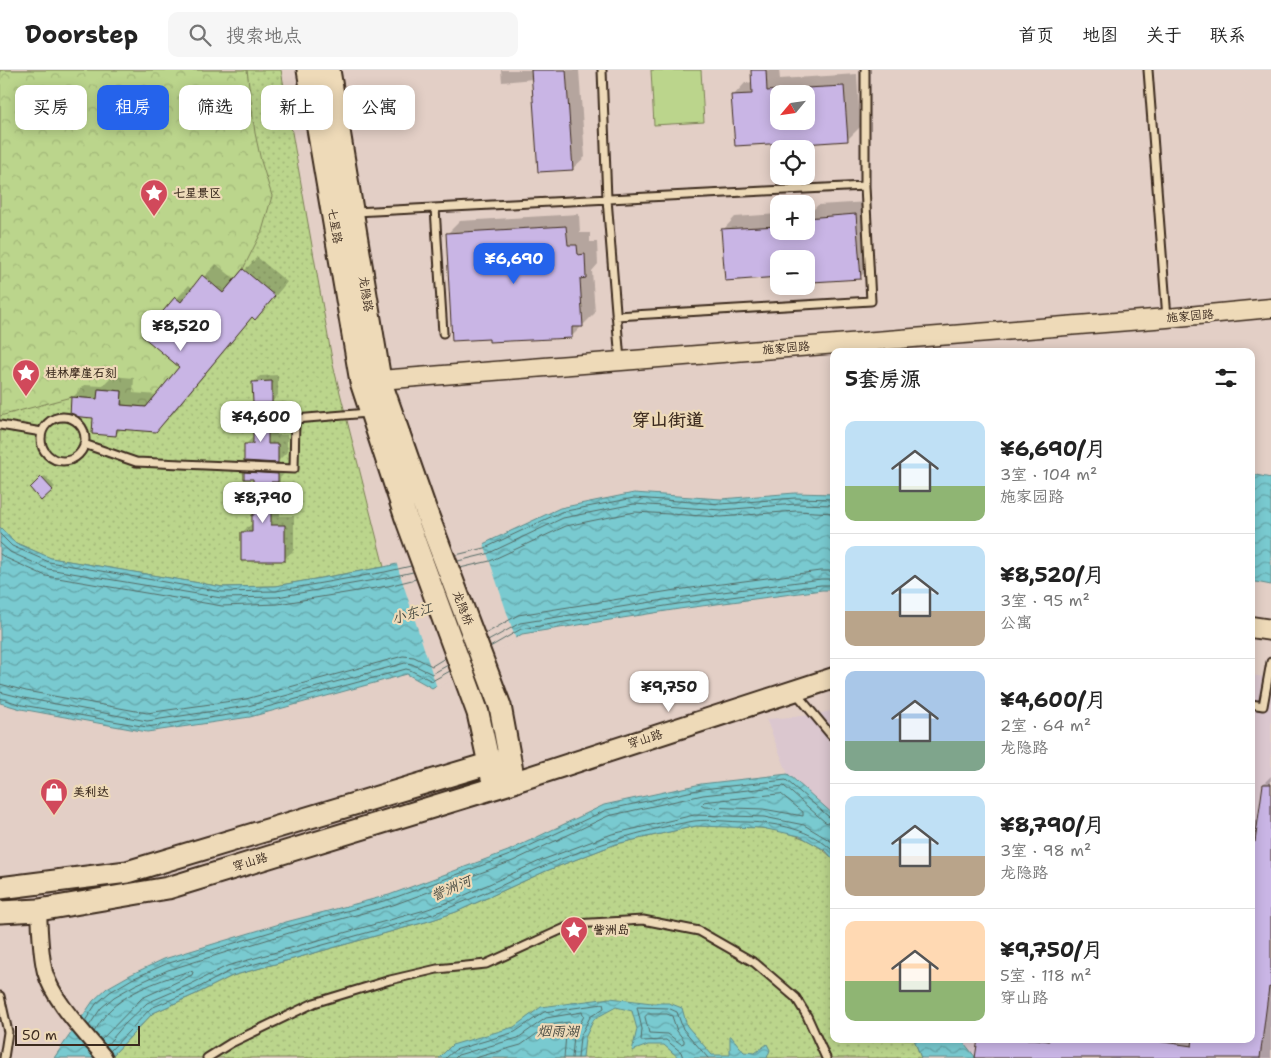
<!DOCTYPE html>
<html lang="zh">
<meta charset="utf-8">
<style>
:root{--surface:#fff;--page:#f6f6f6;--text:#222;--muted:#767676;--line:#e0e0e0;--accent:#2563eb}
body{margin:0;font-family:"Shantell Sans","LXGW WenKai TC",sans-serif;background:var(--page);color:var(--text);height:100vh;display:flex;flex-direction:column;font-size:19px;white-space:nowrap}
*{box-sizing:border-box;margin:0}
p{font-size:16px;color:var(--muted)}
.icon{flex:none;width:28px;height:28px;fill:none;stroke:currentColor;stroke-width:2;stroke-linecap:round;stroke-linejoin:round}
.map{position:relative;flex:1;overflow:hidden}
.drawer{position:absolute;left:830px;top:278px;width:425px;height:695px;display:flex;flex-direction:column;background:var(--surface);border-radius:10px;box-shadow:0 2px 12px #0003}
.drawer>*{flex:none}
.hud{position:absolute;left:15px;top:15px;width:475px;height:45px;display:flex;gap:10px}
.needle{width:32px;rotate:241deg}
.controls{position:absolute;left:770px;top:15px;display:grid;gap:10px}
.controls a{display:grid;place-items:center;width:45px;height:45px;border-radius:10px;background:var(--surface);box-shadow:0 2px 12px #0003;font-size:25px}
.scale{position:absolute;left:15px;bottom:12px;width:125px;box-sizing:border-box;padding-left:5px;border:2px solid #3b2a1e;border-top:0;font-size:14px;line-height:18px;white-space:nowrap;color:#3b2a1e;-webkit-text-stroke:4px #eedab8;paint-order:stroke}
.price{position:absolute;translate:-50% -42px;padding:0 11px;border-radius:10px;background:#fff;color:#222;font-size:16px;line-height:32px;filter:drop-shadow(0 1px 2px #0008)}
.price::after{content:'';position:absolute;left:50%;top:30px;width:15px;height:11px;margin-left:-8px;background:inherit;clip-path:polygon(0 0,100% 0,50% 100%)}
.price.active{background:var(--accent);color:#fff}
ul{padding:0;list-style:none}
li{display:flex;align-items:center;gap:15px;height:125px;padding:0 15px}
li+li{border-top:1px solid var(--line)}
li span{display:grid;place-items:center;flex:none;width:140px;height:100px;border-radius:10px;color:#555}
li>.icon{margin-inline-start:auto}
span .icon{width:60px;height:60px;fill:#fffc;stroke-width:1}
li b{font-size:21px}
h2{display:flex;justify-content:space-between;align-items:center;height:60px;padding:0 15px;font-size:21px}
.pill{padding:0 18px;border-radius:10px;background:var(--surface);box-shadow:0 2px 12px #0003;font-size:18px;line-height:45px}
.pill.active{background:var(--accent);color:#fff}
header{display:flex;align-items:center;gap:30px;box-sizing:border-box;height:70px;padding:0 25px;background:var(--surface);border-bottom:1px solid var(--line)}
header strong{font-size:24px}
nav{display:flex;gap:28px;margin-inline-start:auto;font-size:18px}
.search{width:350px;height:45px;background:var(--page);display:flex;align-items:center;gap:12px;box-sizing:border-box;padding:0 18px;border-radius:10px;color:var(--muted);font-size:19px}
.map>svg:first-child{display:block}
.built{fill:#dbc7cf}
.grass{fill:url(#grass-dots);stroke:#7b8055}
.forest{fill:url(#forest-crowns);stroke:#7b8055}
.garden{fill:#bbd58c;stroke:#7b8055}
.water{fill:url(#water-waves);stroke:#608a89}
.pier{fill:#e3cfc6}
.shadow{fill:#0003;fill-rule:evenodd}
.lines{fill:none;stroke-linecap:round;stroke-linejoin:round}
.shore{stroke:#546a65;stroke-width:1}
.building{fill:#c9b5e5;stroke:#3b2a1e}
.service-casing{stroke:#3b2a1e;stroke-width:11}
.minor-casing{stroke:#3b2a1e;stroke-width:18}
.tertiary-casing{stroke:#3b2a1e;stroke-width:21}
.secondary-casing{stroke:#3b2a1e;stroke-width:24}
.primary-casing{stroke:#3b2a1e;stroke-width:25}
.service{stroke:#eedab8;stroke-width:7}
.minor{stroke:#eedab8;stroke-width:14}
.tertiary{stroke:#eedab8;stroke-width:18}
.secondary{stroke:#eedab8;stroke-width:20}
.primary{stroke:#eedab8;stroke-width:21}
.labels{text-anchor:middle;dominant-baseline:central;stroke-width:4.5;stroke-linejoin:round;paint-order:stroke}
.poi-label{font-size:12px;font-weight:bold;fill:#3b2a1e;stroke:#eedab8;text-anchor:start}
.street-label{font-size:12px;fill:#3b2a1e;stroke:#eedab8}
.water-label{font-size:14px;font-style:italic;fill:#474a42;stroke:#eedab8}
.district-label{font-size:18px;font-weight:bold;fill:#3b2a1e;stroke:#eedab8}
</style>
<header>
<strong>Doorstep</strong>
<div class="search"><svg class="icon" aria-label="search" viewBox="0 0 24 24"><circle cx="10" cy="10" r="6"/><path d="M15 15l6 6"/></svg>搜索地点</div>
<nav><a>首页</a><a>地图</a><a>关于</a><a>联系</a></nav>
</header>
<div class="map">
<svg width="1271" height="988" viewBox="0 0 1271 988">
<defs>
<pattern id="grass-dots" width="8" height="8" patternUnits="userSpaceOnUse" patternTransform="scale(1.25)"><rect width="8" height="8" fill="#bbd58c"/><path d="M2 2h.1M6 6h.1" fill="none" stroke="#a2b778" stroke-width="1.8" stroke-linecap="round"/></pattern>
<pattern id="forest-crowns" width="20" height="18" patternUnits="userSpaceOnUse" patternTransform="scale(1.25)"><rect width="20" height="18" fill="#bbd58c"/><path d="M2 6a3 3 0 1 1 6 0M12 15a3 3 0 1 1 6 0" fill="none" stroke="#a2b778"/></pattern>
<pattern id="water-waves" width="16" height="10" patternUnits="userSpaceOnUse" patternTransform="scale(1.25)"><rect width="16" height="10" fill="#79cad0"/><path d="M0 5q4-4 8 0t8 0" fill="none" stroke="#64a4a8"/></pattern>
</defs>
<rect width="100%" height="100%" fill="#e3cfc6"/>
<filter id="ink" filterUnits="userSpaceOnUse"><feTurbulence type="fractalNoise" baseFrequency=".02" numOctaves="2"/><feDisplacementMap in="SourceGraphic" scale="10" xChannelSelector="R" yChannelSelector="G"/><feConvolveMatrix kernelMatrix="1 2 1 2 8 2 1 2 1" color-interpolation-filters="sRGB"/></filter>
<g filter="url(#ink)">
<path class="built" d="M1251,605L1271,608V988H976L961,969H1251Z
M834,640V745L788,704L766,649L814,645Z"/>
<path class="grass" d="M0,0H281L333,295L384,497L275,516L223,517L50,488L14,472L0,457Z
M696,756C743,757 799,752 834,790V969H914L921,988H110L153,943L196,924L232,906L429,851L456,842L546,801L616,774Z"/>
<path class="forest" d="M0,0H247L255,63L261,91L272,126L262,161L243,199L223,223L202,206L181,232L175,227L143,266L179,297L146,337L121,335L122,321L99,319L97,329L71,327L0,346Z"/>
<path class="garden" d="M651,0H701L704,52L654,55Z"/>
<path class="water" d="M1251,404L1271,408V515L1251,511Z
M634,423L721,429L795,423L834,424V520H822L679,539L522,564L432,618L407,604L250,647L147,662L21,639L0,633V457L14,472L51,488L223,517L275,516L384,497L483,474L560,438Z
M788,704L834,745V790L825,780L800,766L762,758L696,756L616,774L546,801L456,842L429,851L232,906L196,924L153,943L110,988H54L93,931L107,918L130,905L164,889L286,852L389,825L508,781L604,735L701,714Z
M610,928L652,933H669L682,938L687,956L712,985H730V965L744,982L755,983L767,974L770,980L767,988H679L664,975H648L632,981L637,959L632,941L616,937L594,949L585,968L583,988H439L452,975L514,957L541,937Z
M914,969H961L976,988H921Z"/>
<path class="pier" d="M483,471L516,570L437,618L396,492Z"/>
<path class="shadow" d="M501,0H579L585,87L573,98L533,9L502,12Z
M752,0H779L780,9L857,4L860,57L847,70L804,73L733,26L745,13L753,12ZM779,24H806V51H779Z
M869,132L873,195L860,207L806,204V189L723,160L735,147L779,144V161H806V143L811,142L818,135Z
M579,144L580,163H590V172H597L598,194L592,201L595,243L572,266L447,164L460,151Z
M257,187L287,212L268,235L255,248L253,246L169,348L156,361L122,358L116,364L72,328L85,315L102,316L112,306L134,308L133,323L158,325L181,297L144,266L189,215L193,219L216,194L236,210Z
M278,305V325L272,332L254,312L260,306Z
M264,335H277V365H287V382L275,394L287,395V401L280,408V446H294V480L284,489L242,462L253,453L255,444V407L245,403L257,391L245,375L254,366V345Z
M45,406L55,417L41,429L31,418Z
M1271,706V988L977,987L980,969H1251V750L1259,751L1264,713Z"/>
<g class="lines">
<path class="shore" d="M0,464L12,476L49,492L222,522L276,521L385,502L411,496
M0,473L10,482L48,499L221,528L277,527L386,508L413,502
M0,484L6,488L46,506L222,536L278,534L388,516L416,509
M456,485L485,478L561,442L634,428L721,434L795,428L834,429
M458,491L487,484L563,448L634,434L721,440L796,434L834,435
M460,498L490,491L566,456L635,442L721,447L796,441L834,443
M485,564L518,545L676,520L820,501H834
M488,571L520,553L677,528L821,509H834
M490,577L521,559L678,534L821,515H834
M0,614L26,621L147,643L246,629L403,586L414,587L432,596L445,588
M0,622L24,628L147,651L248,636L405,593L412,594L432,604L448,595
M0,628L22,635L147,657L249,642L406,599L410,600L432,611L450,601
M781,724L803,742V746L763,739L704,737L701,735L704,732Z
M648,944H667L672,946L677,961L684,970V973L681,974L668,964L649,963L645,947Z
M85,951L96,934L110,922L132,909L166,894L287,857L391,829L510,785L606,740L702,719L786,710L829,747L834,748
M89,956L101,938L114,927L135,915L168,900L289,863L393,835L513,791L608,746L703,725L784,716L825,752L834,755
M94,962C98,956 102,949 107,943C127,921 163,909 190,901L193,902L192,905L142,928L101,970
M106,976L124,955L147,933L191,914L227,896L425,840L452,831L542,790L612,764L694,745L764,747L804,755L834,773
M110,981L151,938L194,920L230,901L427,846C467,832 504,814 542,797C590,776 642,760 694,751C710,749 730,752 747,752C777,753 812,759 834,782
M446,988L455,980L515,962L544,942L603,934L604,938L590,947L580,967L578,988
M455,988L458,985L518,968L546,948L582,942L584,946L574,965L572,988
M475,988L521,975L549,955L569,952L571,955L566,965L564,988
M683,988L681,982L666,970L641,971L642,959L637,937L668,938L677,942L683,959L708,988"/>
</g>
<path class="building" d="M531,0H566L573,100L538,102Z
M751,0H766L767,21L779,20V51H806V18L844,16L848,71L803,74V72L735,76L731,25L752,24Z
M856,144L861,209L812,212L810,189H779V207L725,211L721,159L779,156V161H806V148Z
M566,156L568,175H577L578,185L585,184L586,208L580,209L583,257H572V268L489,272V269L452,271L446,163Z
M243,199L275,226L255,250L252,247L156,362L117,359L116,366L92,364L93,348L70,346L71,327L97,329L98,319L122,321L121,335L146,337L179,297L142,266L175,227L181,232L202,205L223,223Z
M272,311V333H253L252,312Z
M253,344H268V374H278V393L244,391V374H253Z
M244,402L278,404V412H271V455H285V491H241V462H252V445H254L253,409H244Z
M41,407L53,420L41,431L30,418Z
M1263,714H1271V918L1269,917L1260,988H975L978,969H1035L1049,971V969H1142L1192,976L1193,969H1251V771L1255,772Z"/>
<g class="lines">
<g class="service-casing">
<path id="service" d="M602,0L607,129L620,291
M1148,0L1167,248
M435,138L443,263
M355,142L865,116V0
M616,246L871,231L865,116
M240,339L285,338L295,349
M41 369a22 22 0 1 1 44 0a22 22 0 1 1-44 0Z
M0,355L42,362
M84,374L136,392L294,399L295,349L368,343
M796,623L831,665L834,664
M1251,634L1263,636L1271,592
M0,926L8,962L4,988
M207,988L231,973L314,933L390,910L437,899L486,894L574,854L643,850L699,861L755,893L796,928L807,946L826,988"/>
</g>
<g class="minor-casing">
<path id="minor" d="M39,840C40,860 40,882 45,902C53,931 86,964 105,988"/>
</g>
<g class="tertiary-casing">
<path id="tertiary" d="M367,311L1167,248L1271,238"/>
</g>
<g class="secondary-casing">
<path id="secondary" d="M1251,557L1271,560
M514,712L834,608"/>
</g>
<g class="primary-casing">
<path id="primary" d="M308,0L361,312L406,448L478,643L494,717
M0,818L127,802L501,690
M0,842L39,840L168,818L514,712L500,636L426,441L380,310L329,0"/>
</g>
<use href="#service" class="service"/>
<use href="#minor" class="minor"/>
<use href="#tertiary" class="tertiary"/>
<use href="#secondary" class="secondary"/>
<use href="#primary" class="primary"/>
</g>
</g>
<defs>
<g id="sight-pin" transform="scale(1.4375)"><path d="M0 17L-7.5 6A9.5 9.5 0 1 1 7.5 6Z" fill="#d1495b" stroke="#eedab8"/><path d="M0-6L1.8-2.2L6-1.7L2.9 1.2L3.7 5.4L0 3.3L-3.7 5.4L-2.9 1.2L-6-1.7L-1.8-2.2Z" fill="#fff"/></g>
<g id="shop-pin" transform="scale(1.4375)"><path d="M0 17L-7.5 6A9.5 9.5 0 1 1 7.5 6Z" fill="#d1495b" stroke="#eedab8"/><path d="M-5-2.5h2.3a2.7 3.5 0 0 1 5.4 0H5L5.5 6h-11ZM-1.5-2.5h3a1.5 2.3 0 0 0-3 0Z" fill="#fff"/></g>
</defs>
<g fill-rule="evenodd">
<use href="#sight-pin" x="154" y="123"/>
<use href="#sight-pin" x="26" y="303"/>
<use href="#shop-pin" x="54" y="722"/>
<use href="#sight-pin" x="574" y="860"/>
</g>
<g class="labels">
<g class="poi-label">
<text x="173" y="123">七星景区</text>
<text x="45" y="303">桂林摩崖石刻</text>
<text x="73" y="722">美利达</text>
<text x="593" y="860">訾洲岛</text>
</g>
<g class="street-label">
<text transform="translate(335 156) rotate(80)">七星路</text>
<text transform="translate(366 224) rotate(81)">龙隐路</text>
<text transform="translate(1190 246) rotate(-5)">施家园路</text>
<text transform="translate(786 278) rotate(-5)">施家园路</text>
<text transform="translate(463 538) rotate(69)">龙隐桥</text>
<text transform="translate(645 669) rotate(-18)">穿山路</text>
<text transform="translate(250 792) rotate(-17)">穿山路</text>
</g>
<g class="water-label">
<text transform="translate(412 543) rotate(-17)">小东江</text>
<text transform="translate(451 818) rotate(-23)">訾洲河</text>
<text x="558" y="961">烟雨湖</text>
</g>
<g class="district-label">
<text x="668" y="350">穿山街道</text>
</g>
</g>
</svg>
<div class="controls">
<a><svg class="needle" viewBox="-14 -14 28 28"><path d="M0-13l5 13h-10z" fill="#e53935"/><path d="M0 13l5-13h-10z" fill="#767676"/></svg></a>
<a><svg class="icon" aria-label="locate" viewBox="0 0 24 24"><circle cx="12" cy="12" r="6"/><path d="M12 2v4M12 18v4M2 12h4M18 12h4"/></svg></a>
<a>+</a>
<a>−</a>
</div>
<div class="scale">50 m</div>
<b class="price active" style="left:514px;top:215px">¥6,690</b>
<b class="price" style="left:181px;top:282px">¥8,520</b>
<b class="price" style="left:261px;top:373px">¥4,600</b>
<b class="price" style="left:263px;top:454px">¥8,790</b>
<b class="price" style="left:669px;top:643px">¥9,750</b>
<div class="hud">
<a class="pill">买房</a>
<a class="pill active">租房</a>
<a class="pill">筛选</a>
<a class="pill">新上</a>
<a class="pill">公寓</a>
</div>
<section class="drawer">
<h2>5套房源<svg class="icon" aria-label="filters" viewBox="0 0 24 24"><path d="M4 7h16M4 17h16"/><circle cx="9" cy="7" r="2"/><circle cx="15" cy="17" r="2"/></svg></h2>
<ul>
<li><span style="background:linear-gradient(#bfe0f5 65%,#8fb573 0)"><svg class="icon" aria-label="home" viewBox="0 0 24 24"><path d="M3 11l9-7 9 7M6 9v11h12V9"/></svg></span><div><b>¥6,690/月</b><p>3室 · 104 m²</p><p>施家园路</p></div></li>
<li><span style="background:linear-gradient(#bfe0f5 65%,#b9a48a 0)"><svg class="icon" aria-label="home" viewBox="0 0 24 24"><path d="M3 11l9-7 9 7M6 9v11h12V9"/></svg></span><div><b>¥8,520/月</b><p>3室 · 95 m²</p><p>公寓</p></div></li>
<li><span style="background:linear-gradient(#a9c7e8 70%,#7fa58c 0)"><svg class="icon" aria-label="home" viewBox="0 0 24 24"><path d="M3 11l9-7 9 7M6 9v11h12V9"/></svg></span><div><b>¥4,600/月</b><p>2室 · 64 m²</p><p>龙隐路</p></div></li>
<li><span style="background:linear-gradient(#bfe0f5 60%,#b9a48a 0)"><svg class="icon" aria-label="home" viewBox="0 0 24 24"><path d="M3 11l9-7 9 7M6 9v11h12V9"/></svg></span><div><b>¥8,790/月</b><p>3室 · 98 m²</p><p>龙隐路</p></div></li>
<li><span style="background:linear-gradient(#ffd9b3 60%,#8fb573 0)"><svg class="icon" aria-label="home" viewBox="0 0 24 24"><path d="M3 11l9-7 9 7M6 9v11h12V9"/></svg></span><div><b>¥9,750/月</b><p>5室 · 118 m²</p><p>穿山路</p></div></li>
</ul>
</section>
</div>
